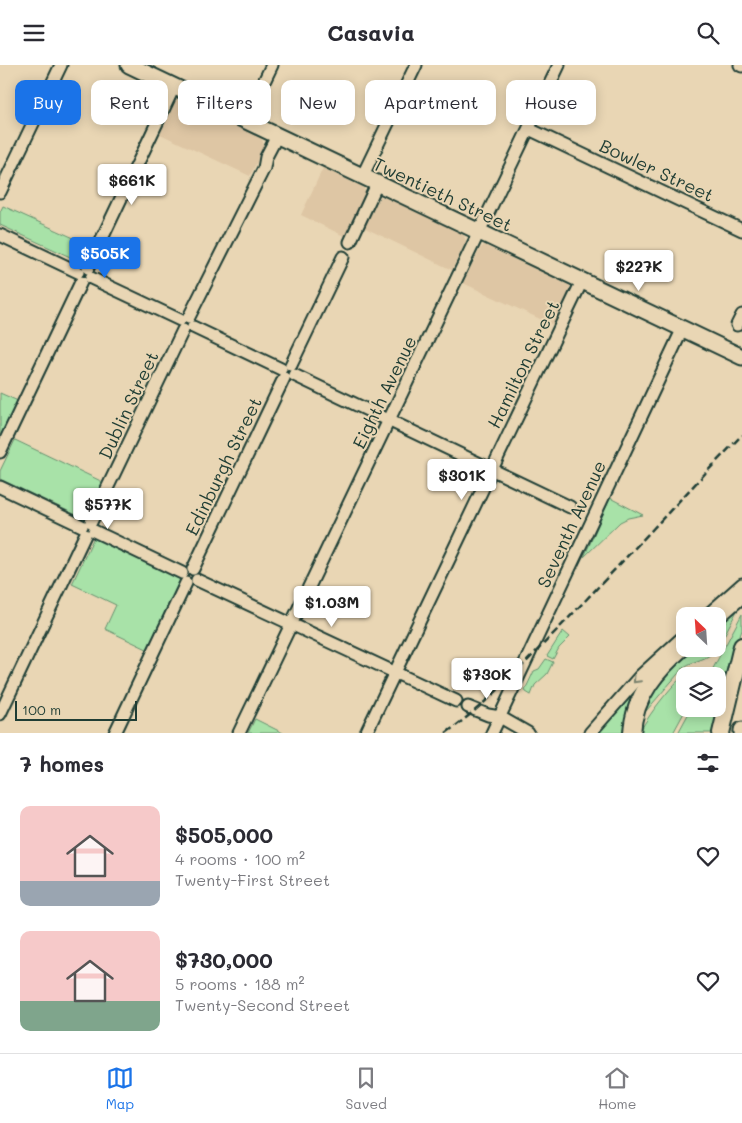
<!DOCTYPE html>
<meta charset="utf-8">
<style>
:root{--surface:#fff;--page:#f7f7f7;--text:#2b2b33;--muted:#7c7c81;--line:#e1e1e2;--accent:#1a73e8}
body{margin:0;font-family:Mali,sans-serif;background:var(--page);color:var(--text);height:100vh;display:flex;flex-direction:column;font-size:19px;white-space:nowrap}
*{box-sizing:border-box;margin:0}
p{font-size:16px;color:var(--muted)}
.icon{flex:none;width:28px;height:28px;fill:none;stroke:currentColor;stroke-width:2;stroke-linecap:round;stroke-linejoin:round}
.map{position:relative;height:668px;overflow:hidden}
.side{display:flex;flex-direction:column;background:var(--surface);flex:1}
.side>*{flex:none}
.hud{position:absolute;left:15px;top:15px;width:712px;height:45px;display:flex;gap:10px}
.needle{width:32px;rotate:335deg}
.tools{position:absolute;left:676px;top:542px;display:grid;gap:10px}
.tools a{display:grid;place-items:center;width:50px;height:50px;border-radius:10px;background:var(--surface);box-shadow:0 2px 12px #0003;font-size:25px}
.scale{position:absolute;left:15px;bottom:12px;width:122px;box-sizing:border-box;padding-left:5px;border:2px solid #1f3d34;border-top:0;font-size:14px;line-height:18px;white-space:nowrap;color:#1f3d34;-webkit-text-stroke:4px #e9d6b4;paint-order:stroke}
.price{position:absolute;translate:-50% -42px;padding:0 11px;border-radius:5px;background:#fff;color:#222;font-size:16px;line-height:32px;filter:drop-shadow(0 1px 2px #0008)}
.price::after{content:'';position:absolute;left:50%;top:30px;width:15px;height:11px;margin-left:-8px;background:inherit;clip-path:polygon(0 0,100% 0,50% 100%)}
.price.active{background:var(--accent);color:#fff}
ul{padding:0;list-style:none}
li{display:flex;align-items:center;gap:15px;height:125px;padding:0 20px}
li span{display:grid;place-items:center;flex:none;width:140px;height:100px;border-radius:10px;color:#555}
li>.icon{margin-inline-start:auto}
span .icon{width:60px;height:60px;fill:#fffc;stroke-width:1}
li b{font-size:21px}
h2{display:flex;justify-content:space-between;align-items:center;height:60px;padding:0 20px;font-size:21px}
.tag{padding:0 18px;border-radius:10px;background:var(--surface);box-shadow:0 2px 12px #0003;font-size:18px;line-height:45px}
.tag.active{background:var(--accent);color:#fff}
header{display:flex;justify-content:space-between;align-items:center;height:65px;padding:0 20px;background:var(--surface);font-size:22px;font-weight:700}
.tabs{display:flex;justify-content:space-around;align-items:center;height:70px;border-top:1px solid var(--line);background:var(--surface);font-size:14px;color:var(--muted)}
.tabs a{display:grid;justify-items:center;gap:2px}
.tabs .active{color:var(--accent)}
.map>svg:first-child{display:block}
.built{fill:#dec6a4}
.green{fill:#a8e2a8;stroke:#64906e}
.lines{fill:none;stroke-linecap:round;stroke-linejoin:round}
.minor-casing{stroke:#1f3d34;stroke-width:15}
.major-casing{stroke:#1f3d34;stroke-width:19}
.highway-casing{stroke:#1f3d34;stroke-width:20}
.minor{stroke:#e9d6b4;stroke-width:11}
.major{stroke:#e9d6b4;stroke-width:15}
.highway{stroke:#e9d6b4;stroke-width:16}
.rail{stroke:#1f3d34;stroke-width:2.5;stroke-dasharray:8 4;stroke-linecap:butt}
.oneway{stroke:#7a826e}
.labels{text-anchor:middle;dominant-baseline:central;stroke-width:4;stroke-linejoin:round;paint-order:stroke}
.street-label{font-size:18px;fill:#1f3d34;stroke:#e9d6b4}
</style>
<header><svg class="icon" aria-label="menu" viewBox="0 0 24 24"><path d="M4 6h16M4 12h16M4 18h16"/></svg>Casavia<svg class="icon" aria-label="search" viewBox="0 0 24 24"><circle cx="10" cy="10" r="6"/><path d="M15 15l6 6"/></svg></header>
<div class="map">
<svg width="742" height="668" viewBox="0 0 742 668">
<rect width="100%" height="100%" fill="#e9d6b4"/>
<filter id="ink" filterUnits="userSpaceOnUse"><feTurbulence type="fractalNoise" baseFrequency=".02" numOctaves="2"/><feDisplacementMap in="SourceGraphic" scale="10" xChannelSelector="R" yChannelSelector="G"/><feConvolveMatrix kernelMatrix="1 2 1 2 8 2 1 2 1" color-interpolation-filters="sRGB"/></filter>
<g filter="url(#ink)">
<path class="built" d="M179,34L261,73L263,77V84L250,111L158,68L172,38Z
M323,103L363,122L365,126V131L346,172L301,150Z
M380,132H385L463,169L466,176L452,205L363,162Z
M484,180L570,221V226L555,261L463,218L480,184Z"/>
<path class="green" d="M3,141L87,179L79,196L0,160V147Z
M0,328L18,336L0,374Z
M15,375L105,418L87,455L0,414V406Z
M610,433L643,450L628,453L620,457L584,492Z
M95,470L186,512L151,586L105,564L116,540L72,519Z
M739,541L738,544L718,582V560Z
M742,549V565L733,592L716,668H678L691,644H718V611H709Z
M563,566L570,572L559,583L553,594L547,591Z
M692,584H716C707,596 696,594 684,602L640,653C647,624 670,604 692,584Z
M546,594L553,597L547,609L535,620L531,630L526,627L525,625L534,606L539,604Z
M690,606L701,611H685V644H686L673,668H640C643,656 679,610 690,606Z
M635,624L637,625L625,668H593Z
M255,654L283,668H248Z"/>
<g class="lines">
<g class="minor-casing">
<path id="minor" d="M740,0L742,1
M245,56L272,0
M529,64L742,165
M362,112L416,0
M0,127L61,0
M0,170L78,207
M350,177L377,119
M88,203L174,22
M91,213L180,255
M189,252L264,103L266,92L277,71
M737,260L742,250
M193,262L281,304
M291,300L343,192
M294,310L570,442
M0,387L81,217
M0,422L82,461
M91,457L183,265
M94,466L182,508
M193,504L284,313
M197,515L456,636
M706,551L742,519
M468,642L488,650L500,652L528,668
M0,649L85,470
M115,668L186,518
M239,668L559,0
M366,668L582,216
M492,668L682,265
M590,668L641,610L685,570"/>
</g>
<g class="major-casing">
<path id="major" d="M129,0L742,292
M742,668V665"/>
</g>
<g class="highway-casing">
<path id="highway" d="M717,551L742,529
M632,668C634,630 658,604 685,580
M721,668L742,581"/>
</g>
<use href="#minor" class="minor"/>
<use href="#major" class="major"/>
<use href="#highway" class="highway"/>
<path class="rail" d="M446,668C487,639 522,601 557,565C619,501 680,434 742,370"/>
</g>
<defs><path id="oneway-chevron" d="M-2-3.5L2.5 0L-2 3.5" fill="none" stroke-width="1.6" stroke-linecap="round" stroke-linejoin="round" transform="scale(1.25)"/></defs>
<use class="oneway" href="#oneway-chevron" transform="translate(636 615) rotate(133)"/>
</g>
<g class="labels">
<g class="street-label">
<text transform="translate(657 105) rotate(25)">Bowler Street</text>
<text transform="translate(443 129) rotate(25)">Twentieth Street</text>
<text transform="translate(523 299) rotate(-64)">Hamilton Street</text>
<text transform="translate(384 327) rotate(-64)">Eighth Avenue</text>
<text transform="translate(128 340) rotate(-65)">Dublin Street</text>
<text transform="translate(223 401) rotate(-64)">Edinburgh Street</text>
<text transform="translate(571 459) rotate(-65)">Seventh Avenue</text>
</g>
</g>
</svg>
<div class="tools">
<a><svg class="needle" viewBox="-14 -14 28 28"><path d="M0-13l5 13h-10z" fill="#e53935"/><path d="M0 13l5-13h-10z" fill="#7c7c81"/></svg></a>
<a><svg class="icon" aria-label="layers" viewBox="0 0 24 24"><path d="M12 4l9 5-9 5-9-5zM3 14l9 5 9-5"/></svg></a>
</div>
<div class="scale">100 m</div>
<b class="price" style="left:132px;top:141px">$661K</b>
<b class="price active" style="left:105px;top:214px">$505K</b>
<b class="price" style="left:639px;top:227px">$227K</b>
<b class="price" style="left:462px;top:436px">$301K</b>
<b class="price" style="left:108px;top:465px">$577K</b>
<b class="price" style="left:332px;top:563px">$1.03M</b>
<b class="price" style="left:487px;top:635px">$730K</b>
<div class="hud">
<a class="tag active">Buy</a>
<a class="tag">Rent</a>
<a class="tag">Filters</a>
<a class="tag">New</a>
<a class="tag">Apartment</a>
<a class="tag">House</a>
</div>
</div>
<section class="side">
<h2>7 homes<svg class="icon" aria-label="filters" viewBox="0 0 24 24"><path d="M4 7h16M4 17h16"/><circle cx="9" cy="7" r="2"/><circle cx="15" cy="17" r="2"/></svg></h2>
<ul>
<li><span style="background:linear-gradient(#f6c9c9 75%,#9aa5b1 0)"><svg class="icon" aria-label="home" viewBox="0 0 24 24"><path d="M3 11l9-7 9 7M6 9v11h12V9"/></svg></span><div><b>$505,000</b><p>4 rooms · 100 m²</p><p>Twenty-First Street</p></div><svg class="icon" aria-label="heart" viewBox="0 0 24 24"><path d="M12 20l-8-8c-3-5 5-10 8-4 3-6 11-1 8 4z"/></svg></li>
<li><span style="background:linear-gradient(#f6c9c9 70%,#7fa58c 0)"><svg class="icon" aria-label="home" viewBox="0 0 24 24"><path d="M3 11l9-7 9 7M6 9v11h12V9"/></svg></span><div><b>$730,000</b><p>5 rooms · 188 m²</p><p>Twenty-Second Street</p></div><svg class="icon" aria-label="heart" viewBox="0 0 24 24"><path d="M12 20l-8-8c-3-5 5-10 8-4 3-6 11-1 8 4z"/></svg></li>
</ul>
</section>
<nav class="tabs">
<a class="active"><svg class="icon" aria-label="map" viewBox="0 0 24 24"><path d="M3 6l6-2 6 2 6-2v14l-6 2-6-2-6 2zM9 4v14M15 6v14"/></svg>Map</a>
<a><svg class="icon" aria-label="saved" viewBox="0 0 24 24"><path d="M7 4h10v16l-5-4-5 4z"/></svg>Saved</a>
<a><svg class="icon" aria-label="home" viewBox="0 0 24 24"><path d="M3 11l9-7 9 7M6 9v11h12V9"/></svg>Home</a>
</nav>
